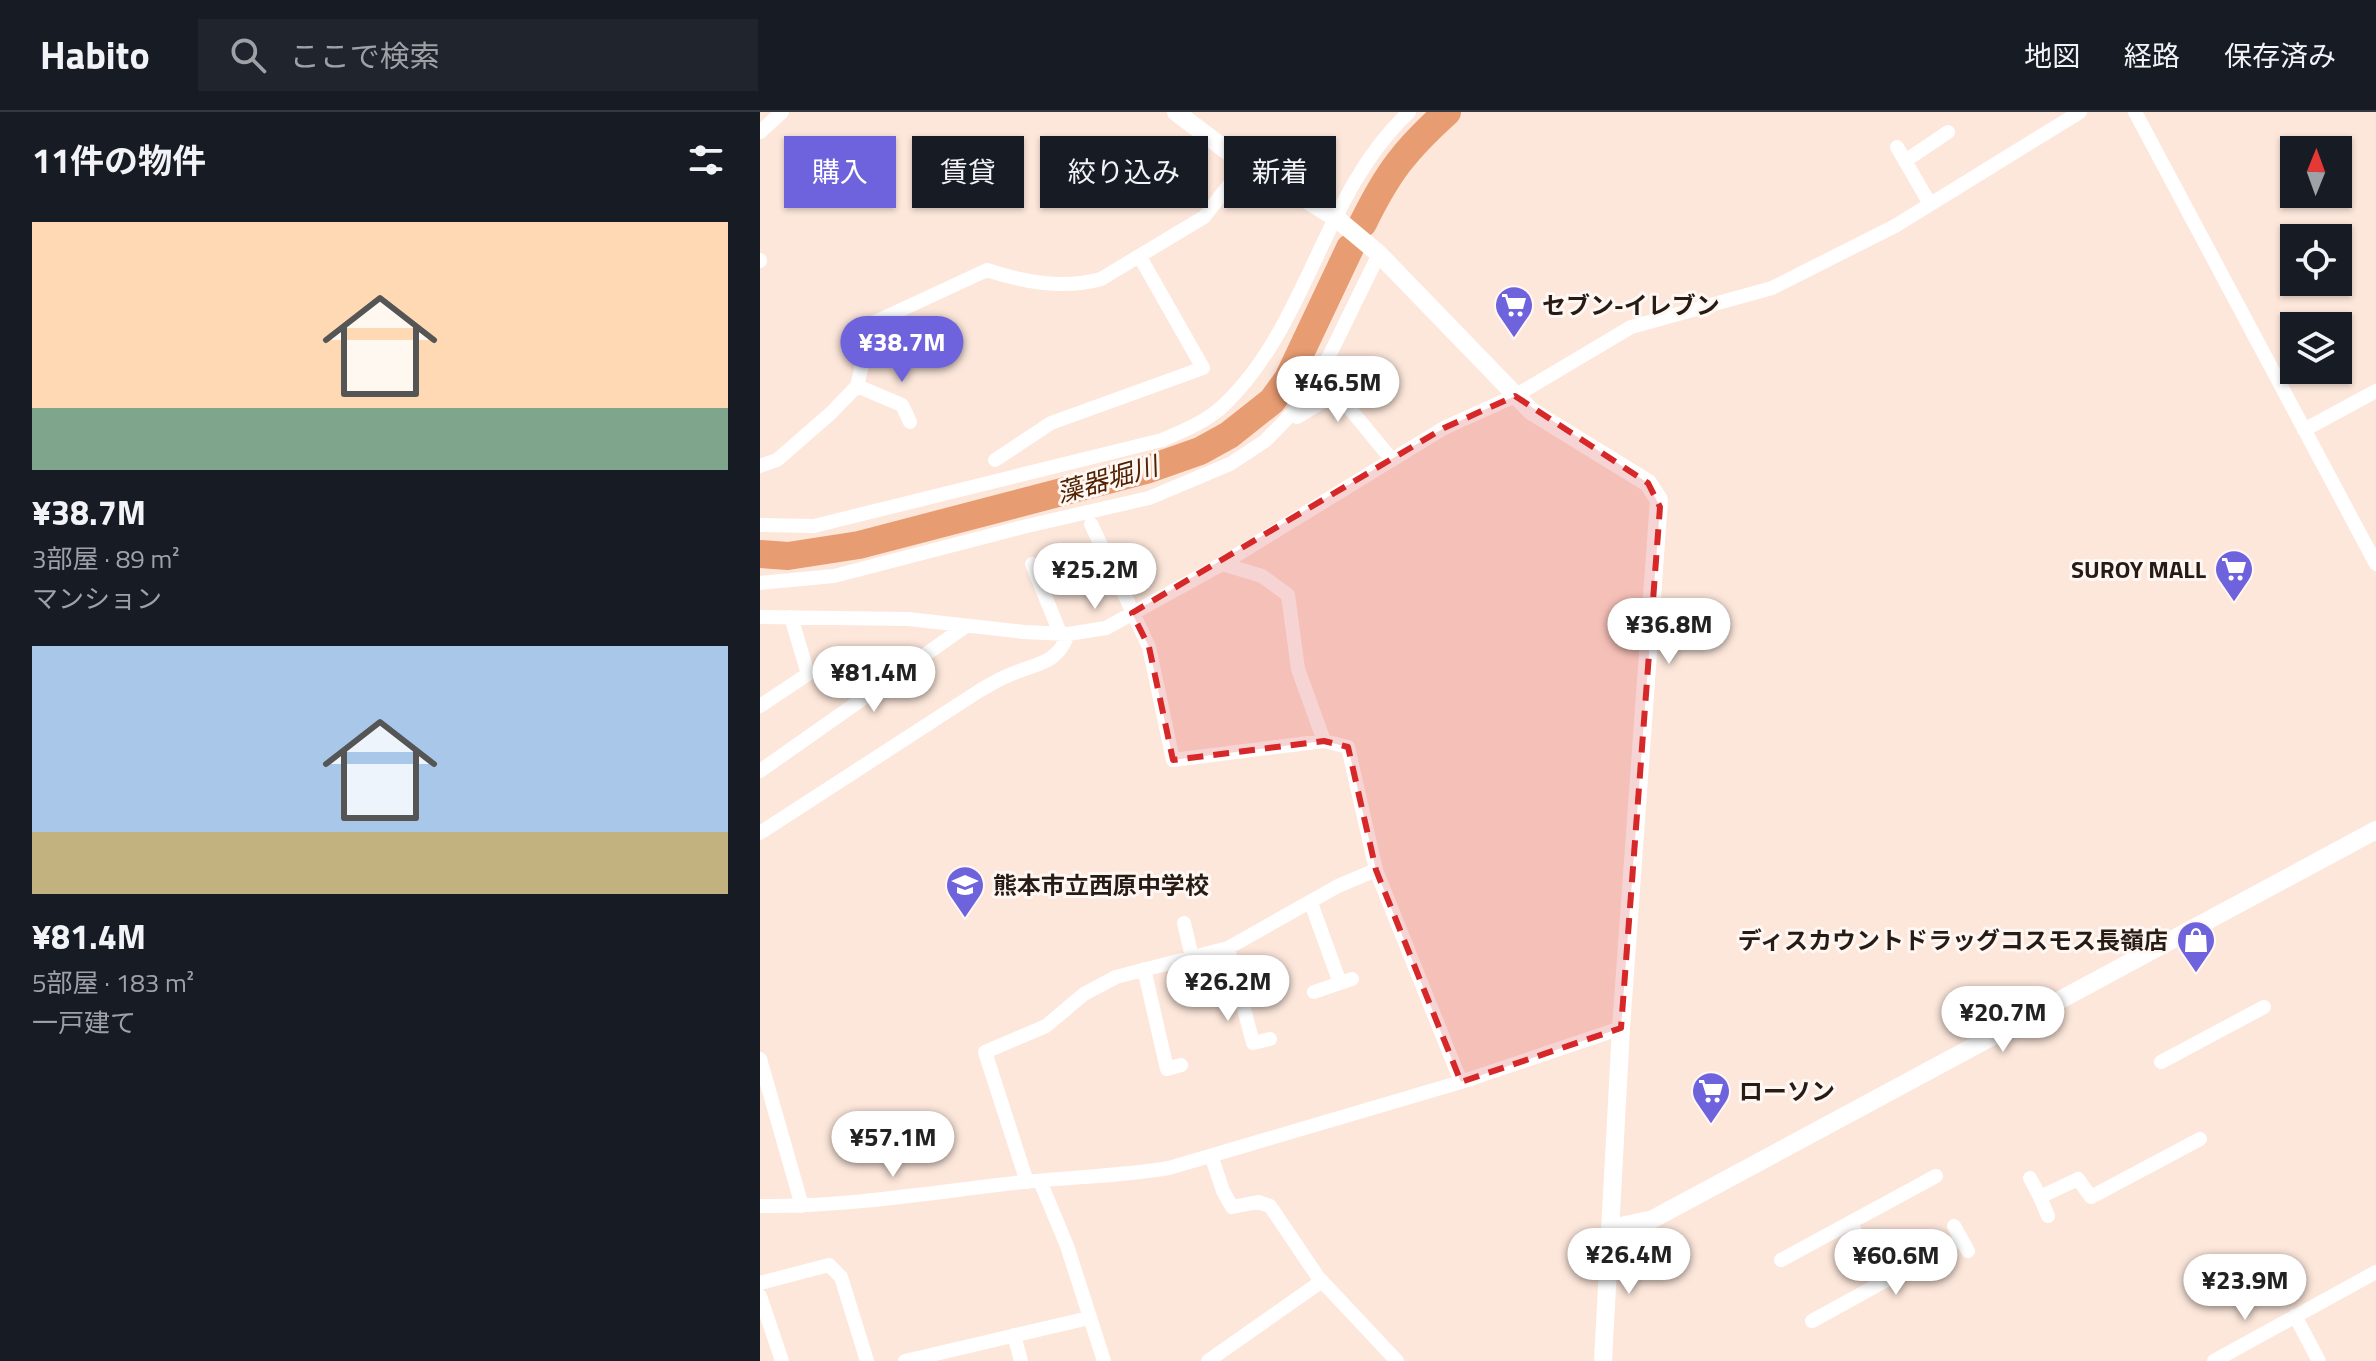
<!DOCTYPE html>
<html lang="ja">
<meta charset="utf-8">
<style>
:root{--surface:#171b24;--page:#20242c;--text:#f1f3f6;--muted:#9ea1a6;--line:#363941;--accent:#6e63dd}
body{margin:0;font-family:"Titillium Web","Noto Sans JP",sans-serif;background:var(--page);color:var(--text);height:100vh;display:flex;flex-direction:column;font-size:30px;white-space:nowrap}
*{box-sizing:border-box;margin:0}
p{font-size:26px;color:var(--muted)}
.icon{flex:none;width:44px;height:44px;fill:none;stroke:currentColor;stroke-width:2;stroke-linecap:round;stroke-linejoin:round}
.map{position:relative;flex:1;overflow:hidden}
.drawer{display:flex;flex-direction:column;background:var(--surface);width:760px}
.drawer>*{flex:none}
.banner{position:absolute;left:24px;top:24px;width:760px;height:72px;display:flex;gap:16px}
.needle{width:52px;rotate:1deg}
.buttons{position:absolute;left:1520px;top:24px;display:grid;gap:16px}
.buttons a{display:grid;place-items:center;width:72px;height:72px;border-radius:0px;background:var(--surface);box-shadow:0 2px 6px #0004;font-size:40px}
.price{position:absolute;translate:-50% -68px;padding:0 18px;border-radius:28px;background:#fff;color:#222;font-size:26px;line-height:52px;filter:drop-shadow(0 2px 4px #0008)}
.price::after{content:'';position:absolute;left:50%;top:48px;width:24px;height:18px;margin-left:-12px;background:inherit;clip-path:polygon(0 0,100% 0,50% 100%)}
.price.selected{background:var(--accent);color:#fff}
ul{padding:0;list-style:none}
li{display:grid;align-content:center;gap:16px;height:424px;padding:0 32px}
li span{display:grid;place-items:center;height:248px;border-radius:0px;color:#555}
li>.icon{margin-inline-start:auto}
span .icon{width:144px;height:144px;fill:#fffc;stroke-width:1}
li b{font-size:34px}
h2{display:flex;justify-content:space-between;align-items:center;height:96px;padding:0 32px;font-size:34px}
.pill{padding:0 28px;border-radius:0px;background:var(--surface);box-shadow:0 2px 6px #0004;font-size:28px;line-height:72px}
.pill.selected{background:var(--accent);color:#fff}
header{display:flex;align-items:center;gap:48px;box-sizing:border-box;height:112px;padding:0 40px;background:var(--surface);border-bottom:2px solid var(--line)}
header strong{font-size:38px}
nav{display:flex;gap:44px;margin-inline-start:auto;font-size:28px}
.search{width:560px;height:72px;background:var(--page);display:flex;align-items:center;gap:20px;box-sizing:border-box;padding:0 28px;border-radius:0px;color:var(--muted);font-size:30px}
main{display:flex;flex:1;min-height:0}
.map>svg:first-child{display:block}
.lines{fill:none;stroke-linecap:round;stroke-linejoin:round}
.river{stroke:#e89c72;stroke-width:28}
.minor{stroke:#fff;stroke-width:14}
.tertiary{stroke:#fff;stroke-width:18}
.marked{fill:#d62828;fill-opacity:0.2;stroke:#d62828;stroke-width:6;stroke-dasharray:16 10;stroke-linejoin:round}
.labels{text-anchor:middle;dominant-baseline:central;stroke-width:6;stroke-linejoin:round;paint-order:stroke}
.poi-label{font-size:24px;font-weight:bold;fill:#281b14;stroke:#fff7f3;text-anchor:start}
.water-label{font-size:26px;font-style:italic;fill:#512100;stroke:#fff7f3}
</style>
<header>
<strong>Habito</strong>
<div class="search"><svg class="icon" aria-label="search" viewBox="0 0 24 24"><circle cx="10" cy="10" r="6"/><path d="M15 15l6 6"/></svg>ここで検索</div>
<nav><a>地図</a><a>経路</a><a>保存済み</a></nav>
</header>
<main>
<section class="drawer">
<h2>11件の物件<svg class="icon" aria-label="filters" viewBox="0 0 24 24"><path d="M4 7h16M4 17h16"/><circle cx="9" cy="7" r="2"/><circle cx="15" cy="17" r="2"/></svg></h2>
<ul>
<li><span style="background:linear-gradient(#ffd9b3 75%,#7fa58c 0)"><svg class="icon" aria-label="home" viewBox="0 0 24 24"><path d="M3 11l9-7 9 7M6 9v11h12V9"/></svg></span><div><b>¥38.7M</b><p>3部屋 · 89 m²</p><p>マンション</p></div></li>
<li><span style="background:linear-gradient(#a9c7e8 75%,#c2b280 0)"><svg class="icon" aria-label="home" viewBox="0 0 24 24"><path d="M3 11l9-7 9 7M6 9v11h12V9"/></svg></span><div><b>¥81.4M</b><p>5部屋 · 183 m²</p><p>一戸建て</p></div></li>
</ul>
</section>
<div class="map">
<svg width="1616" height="1249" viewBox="0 0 1616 1249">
<rect width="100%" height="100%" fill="#fde7db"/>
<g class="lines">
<path class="river" d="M603,111C628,60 645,38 687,0
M0,442L28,444L99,433L386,358L440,339L469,323L512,289L528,267L590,136"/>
<path class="minor" d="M1375,0L1616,452
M0,20L22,0
M1137,35L1170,92
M1145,49L1188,20
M0,149V148
M97,274L142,293L150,310
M537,305L577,281L632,348
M1544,318L1616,279
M235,348L291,311L443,256L380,145
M0,354L17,348L71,301L97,274L111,215L117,209L227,158C263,170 303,178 341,167L444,105L487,50
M331,412L389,535L413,648L564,629L588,635L616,758L701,970
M0,413L54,414L402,328C423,319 448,309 465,292C549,211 563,80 649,0
M272,452L300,521
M462,452L502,464L528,483L538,557L564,629
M0,471L74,464L267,414L389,386L470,352L505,329L550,283L619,142
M0,505L148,507L264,520L308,522L346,516L462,452L684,316L755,284L871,215L1012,176L1135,114L1320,0
M0,594L48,562L31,505
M0,659L206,514
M0,721L219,579C228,574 237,568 247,564C274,551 297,554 308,522
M551,791L580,871
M424,811L432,845
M468,836L493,931L510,927
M384,857L407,957L421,953
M554,880L592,867
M0,947L42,1094
M1401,950L1504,895
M452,1046L463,1079L472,1095L498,1090L510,1094L558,1165L637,1249
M1270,1066L1280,1085L1318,1067L1331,1085L1440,1027
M280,1069L307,1134L344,1249
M267,1070L225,940L286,914L324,882L356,865L468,836L578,774L616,758
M1280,1085L1288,1104
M0,1094C88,1095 175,1080 263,1070C312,1065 361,1064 409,1056L701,970L861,916
M1091,1110L1104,1139
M1194,1114L1208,1139
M1021,1148L1176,1064
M0,1171L69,1153L81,1165L107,1249
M0,1184L22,1249
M1535,1204L1559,1249
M1052,1209L1201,1127
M254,1223L261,1249
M145,1249L329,1206
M448,1249L562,1169
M1454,1249L1616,1160"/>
<path class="tertiary" d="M416,0L466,38L576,106L619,142L771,299L888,371L899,388L861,916L843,1249
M852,1116L893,1107L1616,718"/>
</g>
<path class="marked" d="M755,284L888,371L900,395L861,916L701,970L616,758L588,635L564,629L413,648L389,535L372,501L684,316Z"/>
<defs>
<g id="supermarket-pin" transform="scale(2)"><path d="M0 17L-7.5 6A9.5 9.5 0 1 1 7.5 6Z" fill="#6e63dd" stroke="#fff7f3"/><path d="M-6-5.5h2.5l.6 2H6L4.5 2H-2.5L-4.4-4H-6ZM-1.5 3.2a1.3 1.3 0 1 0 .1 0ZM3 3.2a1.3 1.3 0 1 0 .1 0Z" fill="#fff"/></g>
<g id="school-pin" transform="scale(2)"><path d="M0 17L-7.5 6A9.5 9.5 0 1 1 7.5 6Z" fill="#6e63dd" stroke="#fff7f3"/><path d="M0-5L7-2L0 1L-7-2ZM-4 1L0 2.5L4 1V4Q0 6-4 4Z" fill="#fff"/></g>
<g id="shop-pin" transform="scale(2)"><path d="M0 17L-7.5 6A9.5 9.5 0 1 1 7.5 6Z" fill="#6e63dd" stroke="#fff7f3"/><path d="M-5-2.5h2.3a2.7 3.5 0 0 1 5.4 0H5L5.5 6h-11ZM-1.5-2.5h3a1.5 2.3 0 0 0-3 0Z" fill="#fff"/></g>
</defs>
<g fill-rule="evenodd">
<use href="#supermarket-pin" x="754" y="193"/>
<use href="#supermarket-pin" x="1474" y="457"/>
<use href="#school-pin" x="205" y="773"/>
<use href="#shop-pin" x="1436" y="828"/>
<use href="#supermarket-pin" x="951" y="979"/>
</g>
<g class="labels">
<g class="poi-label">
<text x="782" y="193">セブン-イレブン</text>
<text x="1446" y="457" text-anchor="end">SUROY MALL</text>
<text x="233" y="773">熊本市立西原中学校</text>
<text x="1408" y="828" text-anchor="end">ディスカウントドラッグコスモス長嶺店</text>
<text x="979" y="979">ローソン</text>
</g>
<g class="water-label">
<text transform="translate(347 367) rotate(-16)">藻器堀川</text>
</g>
</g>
</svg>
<div class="buttons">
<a><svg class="needle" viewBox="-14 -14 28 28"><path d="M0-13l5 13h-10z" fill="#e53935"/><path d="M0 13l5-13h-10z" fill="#9ea1a6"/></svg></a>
<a><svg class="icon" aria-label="locate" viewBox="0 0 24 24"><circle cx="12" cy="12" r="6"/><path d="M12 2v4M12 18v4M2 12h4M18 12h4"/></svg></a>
<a><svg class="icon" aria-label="layers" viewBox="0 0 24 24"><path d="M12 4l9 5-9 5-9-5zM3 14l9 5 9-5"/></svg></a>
</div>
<b class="price selected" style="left:142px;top:272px">¥38.7M</b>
<b class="price" style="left:578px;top:312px">¥46.5M</b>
<b class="price" style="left:335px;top:499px">¥25.2M</b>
<b class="price" style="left:909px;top:554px">¥36.8M</b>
<b class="price" style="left:114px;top:602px">¥81.4M</b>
<b class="price" style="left:468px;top:911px">¥26.2M</b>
<b class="price" style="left:1243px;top:942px">¥20.7M</b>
<b class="price" style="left:133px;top:1067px">¥57.1M</b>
<b class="price" style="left:869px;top:1184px">¥26.4M</b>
<b class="price" style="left:1136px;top:1185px">¥60.6M</b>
<b class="price" style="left:1485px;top:1210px">¥23.9M</b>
<div class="banner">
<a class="pill selected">購入</a>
<a class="pill">賃貸</a>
<a class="pill">絞り込み</a>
<a class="pill">新着</a>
</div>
</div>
</main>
